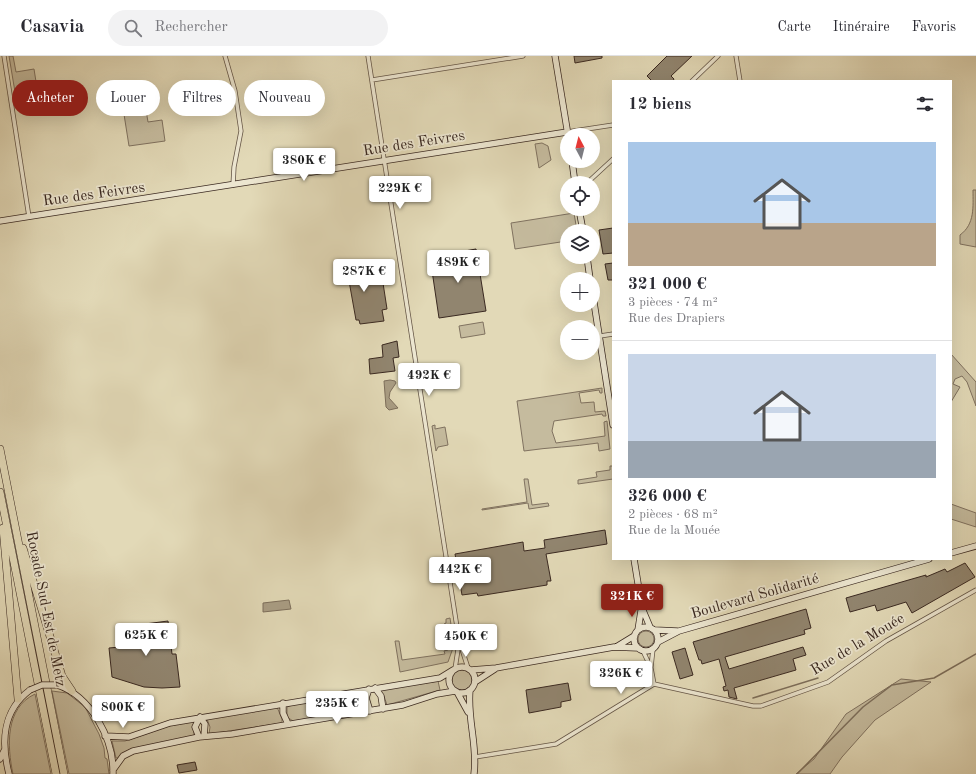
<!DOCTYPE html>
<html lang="fr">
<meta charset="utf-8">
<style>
:root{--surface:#fff;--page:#f2f2f3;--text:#2b2b33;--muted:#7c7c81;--line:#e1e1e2;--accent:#8f2418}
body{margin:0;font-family:"Old Standard TT",serif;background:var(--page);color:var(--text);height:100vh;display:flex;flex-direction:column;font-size:15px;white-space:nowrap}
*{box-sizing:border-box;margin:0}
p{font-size:13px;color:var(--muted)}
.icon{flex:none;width:22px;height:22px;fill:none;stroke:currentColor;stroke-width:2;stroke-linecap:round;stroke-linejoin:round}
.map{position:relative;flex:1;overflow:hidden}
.details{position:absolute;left:612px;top:24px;width:340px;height:480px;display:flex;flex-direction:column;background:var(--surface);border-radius:0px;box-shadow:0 4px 16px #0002}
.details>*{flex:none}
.banner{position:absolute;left:12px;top:24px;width:380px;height:36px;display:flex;gap:8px}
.needle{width:26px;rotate:353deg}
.tools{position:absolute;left:560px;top:72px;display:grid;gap:8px}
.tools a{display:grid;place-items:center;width:40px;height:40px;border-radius:50%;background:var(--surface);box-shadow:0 4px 16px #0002;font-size:20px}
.price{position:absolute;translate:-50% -34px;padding:0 9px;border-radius:4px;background:#fff;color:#222;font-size:13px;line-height:26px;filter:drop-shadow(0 1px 2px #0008)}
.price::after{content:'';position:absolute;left:50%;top:24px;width:12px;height:9px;margin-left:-6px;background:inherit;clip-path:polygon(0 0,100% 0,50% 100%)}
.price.on{background:var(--accent);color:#fff}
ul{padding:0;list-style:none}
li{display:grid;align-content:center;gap:8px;height:212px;padding:0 16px}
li+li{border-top:1px solid var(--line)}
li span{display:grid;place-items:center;height:124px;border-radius:0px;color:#555}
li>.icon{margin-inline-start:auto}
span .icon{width:72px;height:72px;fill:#fffc;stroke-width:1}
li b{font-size:17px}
h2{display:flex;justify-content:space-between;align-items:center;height:48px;padding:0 16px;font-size:17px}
.pill{padding:0 14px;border-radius:18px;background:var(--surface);box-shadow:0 4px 16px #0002;font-size:14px;line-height:36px}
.pill.on{background:var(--accent);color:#fff}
header{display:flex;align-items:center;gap:24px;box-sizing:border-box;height:56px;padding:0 20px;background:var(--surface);border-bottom:1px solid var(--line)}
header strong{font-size:19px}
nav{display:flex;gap:22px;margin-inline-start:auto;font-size:14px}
.search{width:280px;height:36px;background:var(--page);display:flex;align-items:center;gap:10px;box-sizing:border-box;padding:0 14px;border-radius:22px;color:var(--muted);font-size:15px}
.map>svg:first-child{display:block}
.green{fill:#c5bb9e;stroke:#807260}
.water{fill:#a99d84;stroke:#7d6f5c}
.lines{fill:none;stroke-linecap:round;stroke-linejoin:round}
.stream{stroke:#7d6f5c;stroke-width:1.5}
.building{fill:#91856f;stroke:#3a2921}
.street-casing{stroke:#645546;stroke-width:5}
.secondary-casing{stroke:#3a2921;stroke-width:7}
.highway-casing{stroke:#3a2921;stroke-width:8}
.street{stroke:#ece6d0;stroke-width:3.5}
.secondary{stroke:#ece6d0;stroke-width:5.5}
.highway{stroke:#e2d9b7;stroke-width:7}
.secondary-bridge-casing{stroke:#3a2921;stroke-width:7;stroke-linecap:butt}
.secondary-bridge{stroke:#ece6d0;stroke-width:5.5}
.labels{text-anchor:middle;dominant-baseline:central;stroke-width:3.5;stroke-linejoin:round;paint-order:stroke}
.street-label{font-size:15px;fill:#3a2921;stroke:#ece6d0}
</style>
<header>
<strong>Casavia</strong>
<div class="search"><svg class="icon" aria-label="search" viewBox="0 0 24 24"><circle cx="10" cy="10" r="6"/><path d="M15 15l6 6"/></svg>Rechercher</div>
<nav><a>Carte</a><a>Itinéraire</a><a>Favoris</a></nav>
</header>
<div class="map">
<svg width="976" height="718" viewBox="0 0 976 718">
<rect width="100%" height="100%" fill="#e2d9b7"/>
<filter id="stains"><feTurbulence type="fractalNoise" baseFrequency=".005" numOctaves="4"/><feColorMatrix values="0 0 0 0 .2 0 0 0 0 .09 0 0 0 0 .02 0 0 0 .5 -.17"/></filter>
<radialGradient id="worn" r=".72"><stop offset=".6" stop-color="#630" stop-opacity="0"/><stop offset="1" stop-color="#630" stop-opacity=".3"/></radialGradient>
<path class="green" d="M9,0H13L16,16L34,13L37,32L24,34V41L16,42Z
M142,30L148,66L162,64L165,85L129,90L120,33Z
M542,87L548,90L551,104L539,112L535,88Z
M973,134H976V191L960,188V179C975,168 973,151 973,134Z
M574,157L577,175H567V185L515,193L511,167Z
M483,266L485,278L461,282L459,270Z
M951,298L976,326V350L967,326L962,320L955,323L953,328L960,331L951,346Z
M602,332V337H600L599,334L579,337L581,347L594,346L595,356L605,355L606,360H603L602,358L554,365L552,375L556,387L605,380L604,366L607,365L610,393L599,395L598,387C573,391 550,391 524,395L517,345Z
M435,369V373L445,371L448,389L438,391L436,395L432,370Z
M610,410H613V423L578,428V424L597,421L596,416L610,414Z
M524,423H528L532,449L548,447L549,450L529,453L528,447L482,454V453L527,446Z
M951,448L976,457V471L951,463Z
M450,562L454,589L448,606L400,616L395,585H399L402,604L445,598L444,595L448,594L446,586L449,585V581H446L445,576L448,575L444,568L446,567V563Z
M638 583a8 8 0 1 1 16 0a8 8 0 1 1-16 0Z
M452 624a10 10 0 1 1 20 0a10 10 0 1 1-20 0Z
M901,623L931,626L875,664L842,701L830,718H796L814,703L846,658Z
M438,625L440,634L387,649L384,640L380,635V634Z
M52,635L67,637L85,651L99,678L104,692L105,702L107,703L109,718H69Z
M364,637L362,645L364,653L293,665L287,661V651L292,649Z
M35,638L51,718H13C7,690 5,652 35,638Z
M277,651L282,663V667L209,678L210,671L207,663Z
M194,665V680L129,694L118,702H116L112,685H125L169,670Z"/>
<path class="water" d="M390,324L395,325L396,327L390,336L389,342L398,352L389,354L386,351L384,325Z
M289,544L291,553L263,556V547Z"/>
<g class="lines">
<path class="stream" d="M753,642L818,622
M797,718L863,651L892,629L934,622L976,598"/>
</g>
<path class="building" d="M574,0H602V2L575,7Z
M667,0H692L671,20L674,23L673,25H652L647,20Z
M613,172V197L603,198L599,174Z
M476,193L486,255L439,262L430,201Z
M346,206L347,210L366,207V209L370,208L371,217L368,218L369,225L379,223L380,227H383L387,253L382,254L384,265L360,268L359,264H356L349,225L340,226L338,208Z
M613,207V224H608L605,208Z
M397,285L399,301L393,302L395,315L370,318L369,303L383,301L382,289Z
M605,474L607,488L546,498L551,525H547V529L478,540L477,537L462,539L455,498L523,486L524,495L545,492L544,484Z
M965,507L975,521L912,557L906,546L877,555L875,549L850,556L846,542L926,519V521L945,513L947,516Z
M806,553L811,572L804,574L805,578L725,601L729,613L803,591L806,599L793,603L796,614L734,632L737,643L729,641L728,634L724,635L723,631L726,630L719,603L702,608L701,604H699L693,586Z
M168,565L172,598H176L180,631L162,632L144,631L112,621L109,592L120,591L118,576H123L122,571Z
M685,592L693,619L680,623L672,596Z
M568,627L571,644L561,646V651L529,657L526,634Z
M195,706L197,714L179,717L177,709Z"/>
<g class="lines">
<g class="street-casing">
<path id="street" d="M4,0L29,161
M225,0L235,35L241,75L234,111L233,129
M368,0L459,584L468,612
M736,0L740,25
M372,24L523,0
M692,25L718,0
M567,76L613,69
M587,127L613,103
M600,280L613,278
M643,595L651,612L654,628
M651,611L653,593
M455,613L459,587
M475,701L556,688L654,628L753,650H761L828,626L886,585L976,534"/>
</g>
<g class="secondary-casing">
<path id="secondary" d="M555,0L568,79
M572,105L575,127
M579,153L583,175
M0,165L567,76
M587,201L590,223
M593,240L613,369
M951,497L976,490
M634,503L642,552L650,571
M634 583a12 12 0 1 1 24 0a12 12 0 1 1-24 0Z
M638,574L641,555
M655,574L677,575
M658,586L679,575L929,503
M616,591L634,580
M449 624a13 13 0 1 1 26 0a13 13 0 1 1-26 0Z
M471,614L496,612L614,591L638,592
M475,626L495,613
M57,629C91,640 114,683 113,718
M375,632L381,640L383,653
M369,633L366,642L370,655
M470,634C467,663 478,690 474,718
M457,636L468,656
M283,647V657L288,668
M200,661L205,668L204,680
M105,680L129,681L170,667L440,622L453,614
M199,681L195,671L200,661
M0,703L5,693
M113,714L123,700L133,695L199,681L232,678L403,649L437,638L455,635
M9,718C1,686 2,655 30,634"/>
</g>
<g class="highway-casing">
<path id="highway" d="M0,393L64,718
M0,436L56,718
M3,472L18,643
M23,492L62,620L72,635"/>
</g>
<use href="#street" class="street"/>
<use href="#secondary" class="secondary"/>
<use href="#highway" class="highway"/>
<g class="secondary-bridge-casing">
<path id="secondary-bridge" d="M30,634L42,629H57"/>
</g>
<use href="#secondary-bridge" class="secondary-bridge"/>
</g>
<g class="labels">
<g class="street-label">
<text transform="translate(414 88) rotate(-9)">Rue des Feivres</text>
<text transform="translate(94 139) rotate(-8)">Rue des Feivres</text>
<text transform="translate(755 541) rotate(-16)">Boulevard Solidarité</text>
<text transform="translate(45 553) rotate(79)">Rocade Sud-Est de Metz</text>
<text transform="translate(858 589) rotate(-31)">Rue de la Mouée</text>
</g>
</g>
<rect width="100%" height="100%" filter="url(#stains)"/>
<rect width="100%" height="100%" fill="url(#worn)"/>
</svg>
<div class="tools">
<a><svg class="needle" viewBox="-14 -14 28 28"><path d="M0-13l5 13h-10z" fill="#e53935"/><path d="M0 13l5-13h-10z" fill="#7c7c81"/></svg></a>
<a><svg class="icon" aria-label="locate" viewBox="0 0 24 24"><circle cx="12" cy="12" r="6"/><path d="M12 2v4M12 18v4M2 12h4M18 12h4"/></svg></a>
<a><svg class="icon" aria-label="layers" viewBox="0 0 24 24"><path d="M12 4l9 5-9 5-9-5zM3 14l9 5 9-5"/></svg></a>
<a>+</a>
<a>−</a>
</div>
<b class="price" style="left:304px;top:126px">380K €</b>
<b class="price" style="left:400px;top:154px">229K €</b>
<b class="price" style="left:458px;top:228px">489K €</b>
<b class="price" style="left:364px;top:237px">287K €</b>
<b class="price" style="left:429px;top:341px">492K €</b>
<b class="price" style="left:460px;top:535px">442K €</b>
<b class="price on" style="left:632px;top:562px">321K €</b>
<b class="price" style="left:146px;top:601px">625K €</b>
<b class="price" style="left:466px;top:602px">450K €</b>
<b class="price" style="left:621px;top:639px">326K €</b>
<b class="price" style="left:337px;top:669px">235K €</b>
<b class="price" style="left:123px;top:673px">800K €</b>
<div class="banner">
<a class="pill on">Acheter</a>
<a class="pill">Louer</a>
<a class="pill">Filtres</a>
<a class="pill">Nouveau</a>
</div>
<section class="details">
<h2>12 biens<svg class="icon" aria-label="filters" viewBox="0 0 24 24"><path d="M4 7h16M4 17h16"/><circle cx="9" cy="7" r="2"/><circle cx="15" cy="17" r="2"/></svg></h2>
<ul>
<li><span style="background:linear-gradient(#a9c7e8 65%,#b9a48a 0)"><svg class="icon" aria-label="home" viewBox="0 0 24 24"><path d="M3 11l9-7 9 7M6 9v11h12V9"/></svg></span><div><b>321 000 €</b><p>3 pièces · 74 m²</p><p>Rue des Drapiers</p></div></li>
<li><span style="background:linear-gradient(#c9d6e8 70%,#9aa5b1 0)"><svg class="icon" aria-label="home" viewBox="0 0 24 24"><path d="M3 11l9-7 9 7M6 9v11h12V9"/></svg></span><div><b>326 000 €</b><p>2 pièces · 68 m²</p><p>Rue de la Mouée</p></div></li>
</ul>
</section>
</div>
